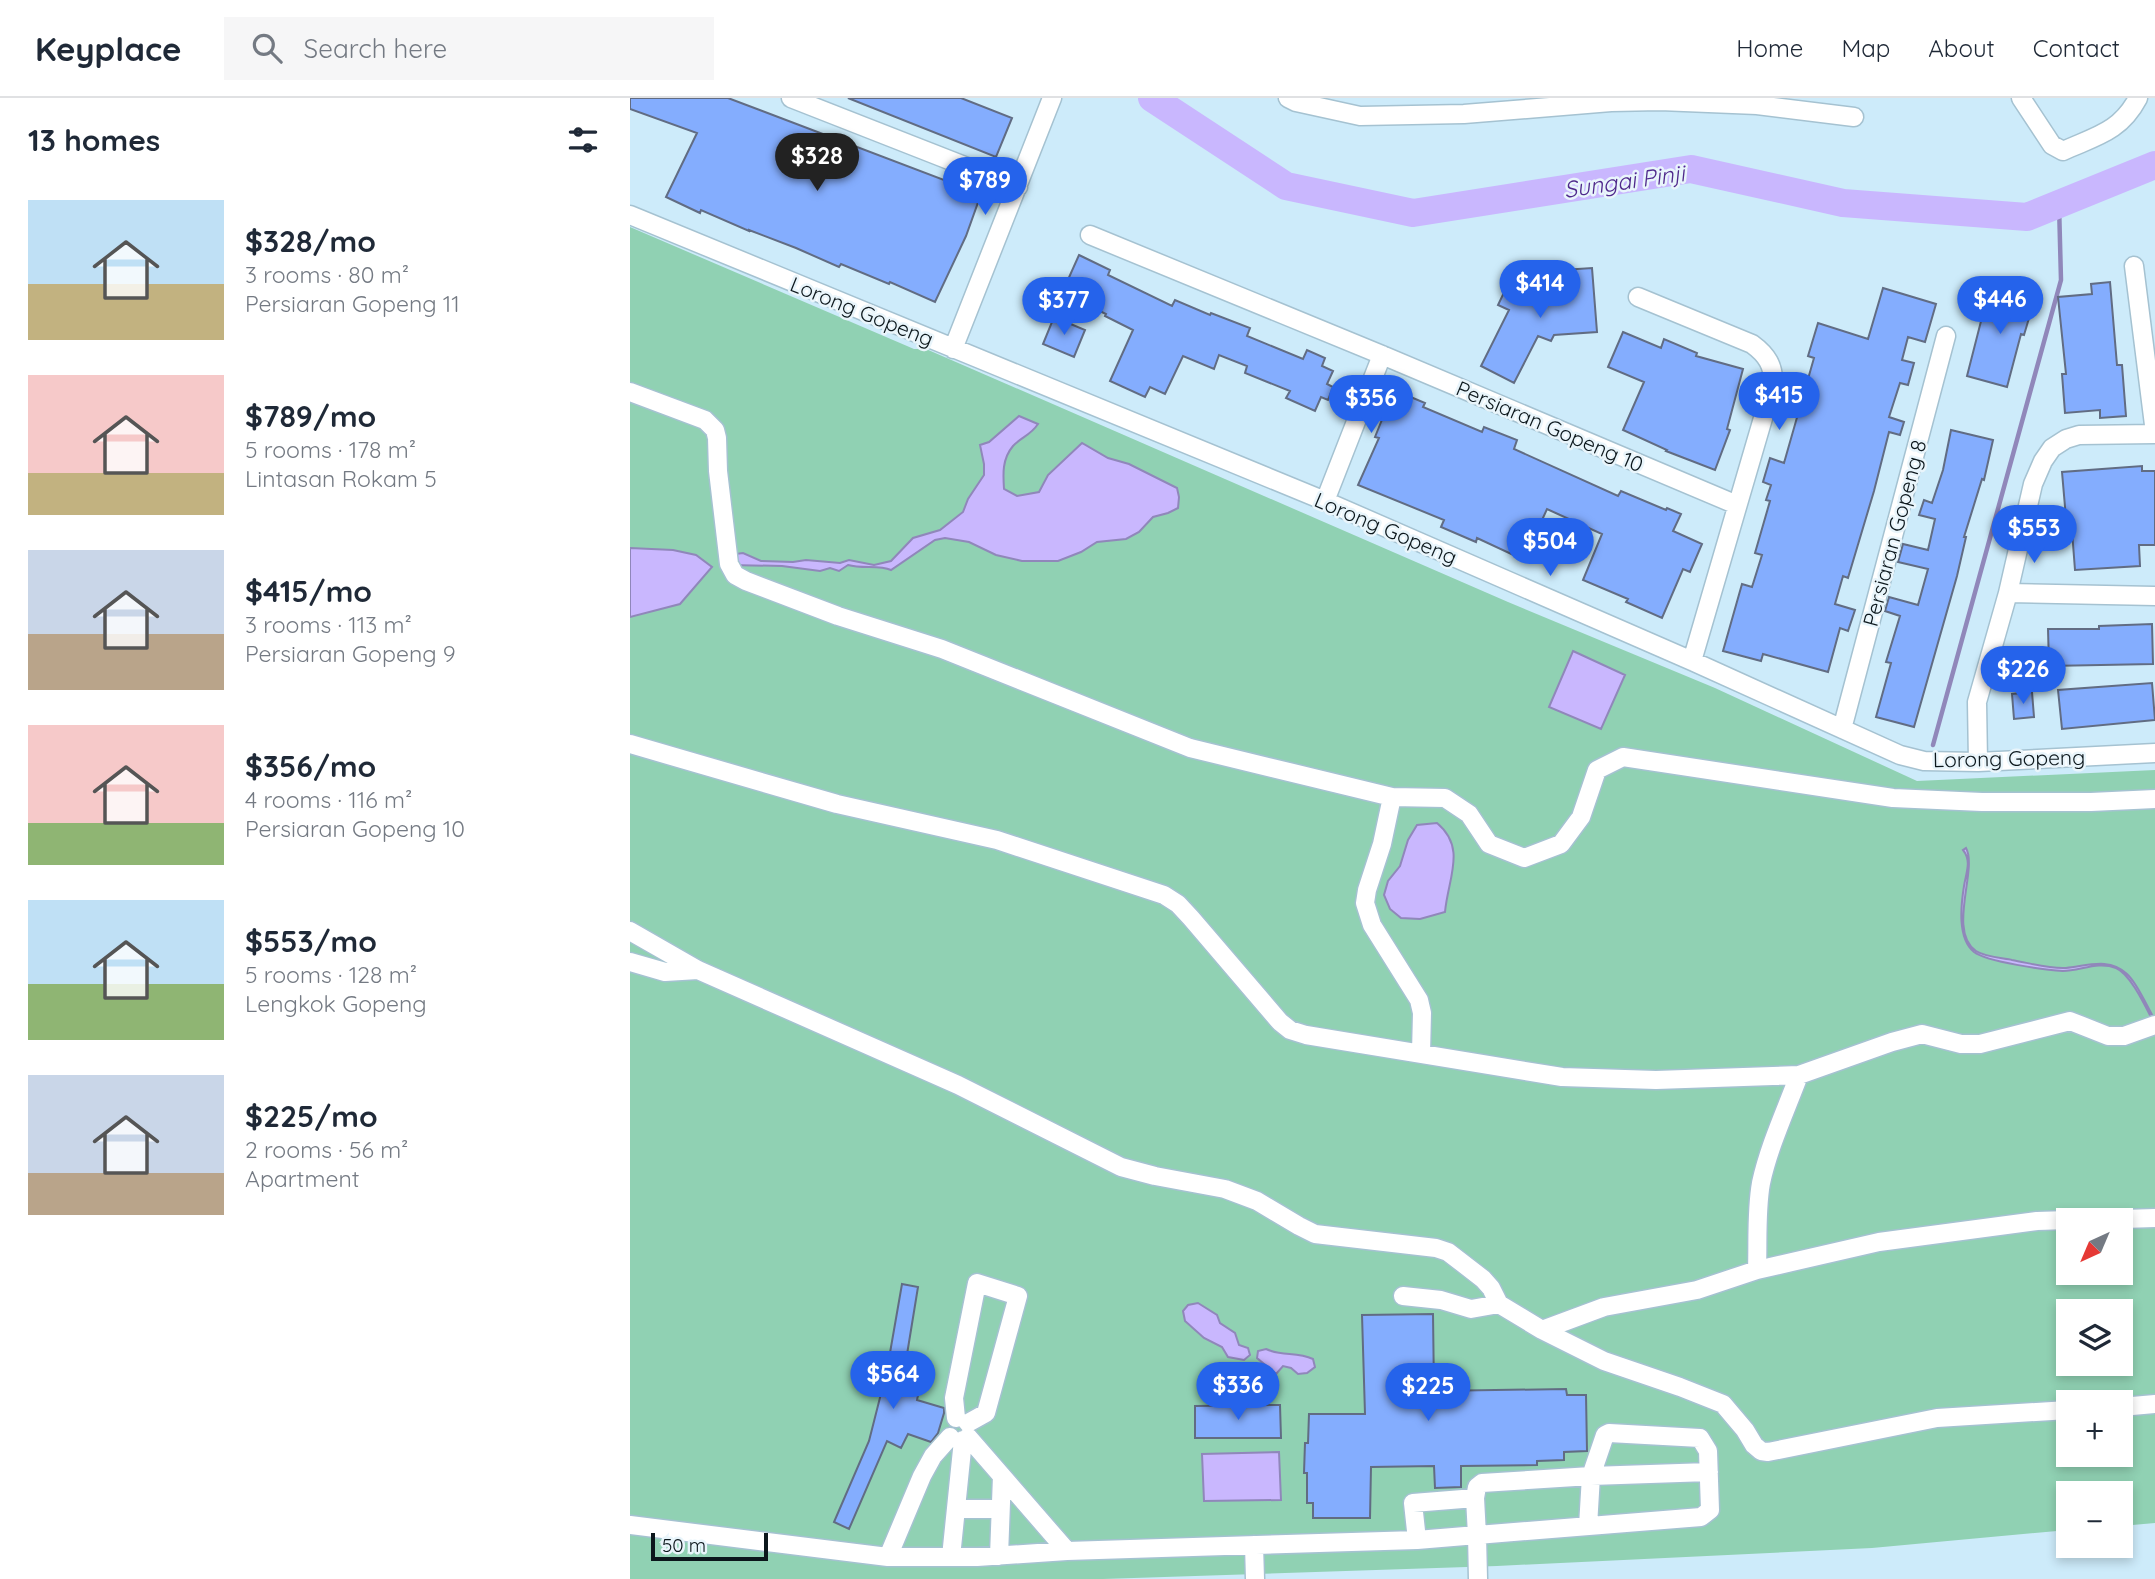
<!DOCTYPE html>
<meta charset="utf-8">
<style>
:root{--surface:#fff;--page:#f6f6f7;--text:#1f2937;--muted:#747a83;--line:#e0e1e3;--accent:#2563eb}
body{margin:0;font-family:Quicksand,sans-serif;background:var(--page);color:var(--text);height:100vh;display:flex;flex-direction:column;font-size:26px;white-space:nowrap}
*{box-sizing:border-box;margin:0}
p{font-size:23px;color:var(--muted)}
.icon{flex:none;width:38px;height:38px;fill:none;stroke:currentColor;stroke-width:2;stroke-linecap:round;stroke-linejoin:round}
.map{position:relative;flex:1;overflow:hidden}
.drawer{display:flex;flex-direction:column;background:var(--surface);width:630px}
.drawer>*{flex:none}
.needle{width:46px;rotate:224deg}
.controls{position:absolute;left:1426px;top:1110px;display:grid;gap:14px}
.controls a{display:grid;place-items:center;width:77px;height:77px;border-radius:0px;background:var(--surface);box-shadow:0 4px 10px #0003;font-size:35px}
.scale{position:absolute;left:21px;bottom:18px;width:117px;box-sizing:border-box;padding-left:7px;border:4px solid #0c171c;border-top:0;font-size:19px;line-height:24px;white-space:nowrap;color:#0c171c;-webkit-text-stroke:5px #e9f5fb;paint-order:stroke}
.price{position:absolute;translate:-50% -60px;padding:0 16px;border-radius:24px;background:var(--accent);color:#fff;font-size:23px;line-height:46px;filter:drop-shadow(0 2px 4px #0008)}
.price::after{content:'';position:absolute;left:50%;top:42px;width:21px;height:16px;margin-left:-10px;background:inherit;clip-path:polygon(0 0,100% 0,50% 100%)}
.price.current{background:#222;color:#fff}
ul{padding:0;list-style:none}
li{display:flex;align-items:center;gap:21px;height:175px;padding:0 28px}
li span{display:grid;place-items:center;flex:none;width:196px;height:140px;border-radius:0px;color:#555}
li>.icon{margin-inline-start:auto}
span .icon{width:84px;height:84px;fill:#fffc;stroke-width:1}
li b{font-size:30px}
h2{display:flex;justify-content:space-between;align-items:center;height:84px;padding:0 28px;font-size:30px}
header{display:flex;align-items:center;gap:42px;box-sizing:border-box;height:98px;padding:0 35px;background:var(--surface);border-bottom:2px solid var(--line)}
header strong{font-size:33px}
nav{display:flex;gap:38px;margin-inline-start:auto;font-size:24px}
.search{width:490px;height:63px;background:var(--page);display:flex;align-items:center;gap:18px;box-sizing:border-box;padding:0 24px;border-radius:0px;color:var(--muted);font-size:26px}
main{display:flex;flex:1;min-height:0}
.map>svg:first-child{display:block}
.green{fill:#90d1b3;fill-rule:evenodd}
.water{fill:#c9b7fe;stroke:#9087ba;stroke-width:2}
.lines{fill:none;stroke-linecap:round;stroke-linejoin:round}
.stream{stroke:#9087ba;stroke-width:4.5}
.river{stroke:#c9b7fe;stroke-width:28}
.building{fill:#84adfe;stroke:#616c83;stroke-width:2}
.minor-casing{stroke:#a5c2d1;stroke-width:21}
.minor{stroke:#fff;stroke-width:18}
.labels{text-anchor:middle;dominant-baseline:central;stroke-width:5;stroke-linejoin:round;paint-order:stroke}
.street-label{font-size:21px;fill:#0c171c;stroke:#e9f5fb}
.water-label{font-size:23px;font-style:italic;fill:#4f298c;stroke:#e9f5fb}
</style>
<header>
<strong>Keyplace</strong>
<div class="search"><svg class="icon" aria-label="search" viewBox="0 0 24 24"><circle cx="10" cy="10" r="6"/><path d="M15 15l6 6"/></svg>Search here</div>
<nav><a>Home</a><a>Map</a><a>About</a><a>Contact</a></nav>
</header>
<main>
<section class="drawer">
<h2>13 homes<svg class="icon" aria-label="filters" viewBox="0 0 24 24"><path d="M4 7h16M4 17h16"/><circle cx="9" cy="7" r="2"/><circle cx="15" cy="17" r="2"/></svg></h2>
<ul>
<li><span style="background:linear-gradient(#bfe0f5 60%,#c2b280 0)"><svg class="icon" aria-label="home" viewBox="0 0 24 24"><path d="M3 11l9-7 9 7M6 9v11h12V9"/></svg></span><div><b>$328/mo</b><p>3 rooms · 80 m²</p><p>Persiaran Gopeng 11</p></div></li>
<li><span style="background:linear-gradient(#f6c9c9 70%,#c2b280 0)"><svg class="icon" aria-label="home" viewBox="0 0 24 24"><path d="M3 11l9-7 9 7M6 9v11h12V9"/></svg></span><div><b>$789/mo</b><p>5 rooms · 178 m²</p><p>Lintasan Rokam 5</p></div></li>
<li><span style="background:linear-gradient(#c9d6e8 60%,#b9a48a 0)"><svg class="icon" aria-label="home" viewBox="0 0 24 24"><path d="M3 11l9-7 9 7M6 9v11h12V9"/></svg></span><div><b>$415/mo</b><p>3 rooms · 113 m²</p><p>Persiaran Gopeng 9</p></div></li>
<li><span style="background:linear-gradient(#f6c9c9 70%,#8fb573 0)"><svg class="icon" aria-label="home" viewBox="0 0 24 24"><path d="M3 11l9-7 9 7M6 9v11h12V9"/></svg></span><div><b>$356/mo</b><p>4 rooms · 116 m²</p><p>Persiaran Gopeng 10</p></div></li>
<li><span style="background:linear-gradient(#bfe0f5 60%,#8fb573 0)"><svg class="icon" aria-label="home" viewBox="0 0 24 24"><path d="M3 11l9-7 9 7M6 9v11h12V9"/></svg></span><div><b>$553/mo</b><p>5 rooms · 128 m²</p><p>Lengkok Gopeng</p></div></li>
<li><span style="background:linear-gradient(#c9d6e8 70%,#b9a48a 0)"><svg class="icon" aria-label="home" viewBox="0 0 24 24"><path d="M3 11l9-7 9 7M6 9v11h12V9"/></svg></span><div><b>$225/mo</b><p>2 rooms · 56 m²</p><p>Apartment</p></div></li>
</ul>
</section>
<div class="map">
<svg width="1525" height="1481" viewBox="0 0 1525 1481">
<rect width="100%" height="100%" fill="#cdebfa"/>
<path class="green" d="M0,129L284,251H296L878,504L1085,590L1287,683L1525,672V1425L1491,1428V1395H1438V1432L1242,1450L867,1468L473,1481H0ZM1438,1122H1491V1174H1438ZM1438,1213H1491V1265H1438ZM1438,1304H1491V1356H1438Z"/>
<path class="water" d="M389,318L408,326C400,338 391,339 383,348C372,361 373,376 374,391L387,398L409,394L418,377L452,345L478,360L499,366L547,390L549,399L548,410L538,415L523,419L509,434L496,441L467,444L451,454L428,463H392L366,457L339,444L315,440L305,442L261,472C249,467 232,471 218,467L209,473L200,470L190,473L152,468L100,467L98,457L113,455L131,463L163,464L176,462L210,465L219,462L244,467L261,463L283,440L310,432L333,414L338,401L354,377V366L350,347L359,344Z
M0,450L43,452L66,457L82,469L50,506L0,519Z
M943,553L995,577L971,631L919,609Z
M807,725C837,750 818,780 815,814L790,821L771,820L760,811L754,797L758,783L770,768L778,742L787,727Z
M1336,750C1348,771 1317,833 1346,853C1355,859 1372,860 1382,862C1399,865 1419,871 1436,870C1457,868 1479,859 1497,876C1508,886 1517,909 1525,922V927C1517,912 1501,876 1486,870C1468,863 1450,873 1433,873C1416,872 1357,864 1344,854C1327,840 1331,807 1334,788C1336,775 1342,763 1333,752Z
M568,1205L587,1217L590,1225L605,1235L609,1247L618,1250L620,1257L614,1262L598,1259L592,1249L574,1240L555,1223L553,1213L558,1207Z
M636,1251C653,1259 666,1253 683,1261L685,1269L677,1275L668,1276L661,1270L653,1268L646,1276L627,1260L628,1253Z
M649,1354L651,1402L574,1403L572,1356Z"/>
<g class="lines">
<path class="stream" d="M1303,647L1431,182L1429,106"/>
<path class="river" d="M522,0L656,88L783,115L1061,71L1213,105L1397,119L1525,67"/>
</g>
<path class="building" d="M0,0H98L351,96L336,138L305,204L260,184L259,186L211,166L209,169L166,150L119,132V133L71,112L70,115L36,99L67,35L0,11Z
M218,0H331L382,20L366,59Z
M449,157L480,172L478,177L542,208L545,202L580,217L581,215L620,230L617,238L673,261L677,252L695,260L692,268L703,273L697,286L703,289L698,302L691,299L685,313L656,300L660,293L615,275L617,268L589,257L584,271L553,258L535,296L520,289L515,299L480,283L503,232L475,218L476,216L432,195Z
M962,170L967,234L924,237L921,243L908,238L884,285L851,268L879,212L868,207L879,184L892,190L896,182L935,200L933,172Z
M1480,184L1487,267H1492L1496,318L1470,320V312L1435,315L1432,276H1436L1428,199L1462,196L1461,186Z
M1360,188L1405,200L1394,237L1391,236L1377,289L1337,278Z
M1253,190L1306,206L1295,244L1278,239L1272,262L1284,265L1278,287L1270,285L1259,319L1274,324L1270,337L1259,334L1244,393L1218,480L1213,478L1205,506L1225,512L1218,533L1210,530L1198,574L1133,556L1131,563L1093,553L1112,486L1122,489L1132,457L1125,455L1140,403L1136,402L1141,387L1133,384L1140,360L1154,365L1184,260L1178,258L1188,225L1238,241Z
M424,219L455,232L444,259L413,246Z
M993,234L1031,250L1034,241L1067,255L1066,258L1113,271L1097,331L1100,332L1085,372L1036,353L1037,352L993,332L1014,284L978,269Z
M764,292L795,305L793,309L852,334L854,329L887,342L884,351L988,398L991,393L1036,412L1037,410L1051,416L1043,433L1072,446L1060,474L1053,471L1032,520L996,504L998,501L953,482L972,436L917,411L894,462L847,440L846,444L811,429L814,422L728,387L749,340L745,339Z
M1321,332L1363,342L1354,382L1352,381L1334,439H1336L1327,478L1284,629L1246,619L1261,565L1256,564L1270,518L1255,513L1259,499L1288,507L1298,471L1268,464L1273,446L1298,452L1305,421L1289,417L1294,402L1302,405L1313,372Z
M1512,368V373H1525V447H1509L1510,468L1445,472L1441,420H1436L1432,374Z
M1522,526L1523,566L1419,568L1418,531H1469V528Z
M1522,585L1525,622L1432,631L1428,592Z
M1402,594L1404,619L1384,621L1382,596Z
M272,1186L288,1189L273,1281L290,1288L287,1302L314,1310V1315L308,1335L301,1344L278,1336L271,1350L257,1343L219,1431L204,1424L239,1343L257,1272Z
M803,1216L804,1293L936,1291L937,1297H956L957,1353L934,1354V1362L907,1363V1367L831,1368V1389L805,1390L804,1368L741,1369L740,1420H683V1405H677V1375H674L675,1345H678L679,1316H735L732,1217Z
M650,1307L651,1340H565V1308Z"/>
<g class="lines">
<g class="minor-casing">
<path id="minor" d="M161,0L388,89
M658,0L666,4L730,18L834,16L981,4L1030,3L1127,7L1224,19
M1391,0L1422,47L1433,53C1466,38 1490,34 1508,0
M0,117L695,403L1062,563L1270,657L1294,663L1348,664L1525,655
M460,137L752,257L1107,407
M1504,168L1525,335
M1008,199L1122,246C1137,257 1144,268 1143,286L1062,563
M323,251L422,0
M0,294L75,322L85,332L87,340L88,373L99,466L105,477L116,483L208,518L312,551L560,650L762,699
M695,403L752,257
M1378,495L1525,498
M1212,631L1316,238
M0,646L207,706L367,742L534,797L548,806L561,820L650,924L660,932L676,937L932,979L1026,982L1169,977L1262,944L1292,936L1331,946H1350L1440,923L1478,938H1494L1525,927
M1348,664L1347,604L1378,495L1403,386L1413,363L1422,350L1436,341L1449,337L1525,336
M0,833L68,872L328,987L491,1069L525,1078L595,1091L627,1103L669,1128L685,1136L806,1150L818,1154L853,1181L861,1190L869,1206L912,1232L974,1209L1067,1192L1127,1172L1249,1144L1407,1123L1438,1122
M0,864L35,874L68,872
M791,955L792,915L789,902L742,827L735,805L737,792L752,746L762,699L815,700L839,716L859,746L894,760L931,746L951,719L967,672L993,659L1263,700L1352,704H1461L1525,701
M1461,1122L1525,1120
M1127,1172C1128,1143 1126,1113 1131,1085C1139,1048 1156,1012 1169,977
M773,1198L811,1202L841,1211L869,1206
M912,1232L974,1263L1050,1289L1093,1306L1115,1332L1124,1347L1131,1353L1138,1354L1307,1320L1438,1312
M1491,1309L1525,1306
M326,1320L324,1300L347,1185L388,1198L356,1315L338,1325
M338,1339L437,1453
M845,1400L847,1389L852,1385L961,1378L1079,1374
M326,1411H370
M0,1427L258,1459H347L437,1453L787,1442L847,1437L848,1481
M787,1442L783,1405L845,1400L847,1437L1071,1419L1080,1412L1078,1353L1070,1340L979,1335L975,1337L961,1378L958,1428
M624,1447L625,1481
M369,1458L372,1378
M258,1459L292,1378L303,1358L320,1339
M321,1459L333,1342"/>
</g>
<use href="#minor" class="minor"/>
</g>
<g class="labels">
<g class="street-label">
<text transform="translate(232 213) rotate(22)">Lorong Gopeng</text>
<text transform="translate(920 328) rotate(23)">Persiaran Gopeng 10</text>
<text transform="translate(756 430) rotate(23)">Lorong Gopeng</text>
<text transform="translate(1264 435) rotate(-75)">Persiaran Gopeng 8</text>
<text transform="translate(1379 660) rotate(-1)">Lorong Gopeng</text>
</g>
<g class="water-label">
<text transform="translate(994 83) rotate(-8)">Sungai Pinji</text>
</g>
</g>
</svg>
<div class="controls">
<a><svg class="needle" viewBox="-14 -14 28 28"><path d="M0-13l5 13h-10z" fill="#e53935"/><path d="M0 13l5-13h-10z" fill="#747a83"/></svg></a>
<a><svg class="icon" aria-label="layers" viewBox="0 0 24 24"><path d="M12 4l9 5-9 5-9-5zM3 14l9 5 9-5"/></svg></a>
<a>+</a>
<a>−</a>
</div>
<div class="scale">50 m</div>
<b class="price current" style="left:187px;top:95px">$328</b>
<b class="price" style="left:355px;top:119px">$789</b>
<b class="price" style="left:910px;top:222px">$414</b>
<b class="price" style="left:1370px;top:238px">$446</b>
<b class="price" style="left:434px;top:239px">$377</b>
<b class="price" style="left:1149px;top:334px">$415</b>
<b class="price" style="left:741px;top:337px">$356</b>
<b class="price" style="left:1404px;top:467px">$553</b>
<b class="price" style="left:920px;top:480px">$504</b>
<b class="price" style="left:1393px;top:608px">$226</b>
<b class="price" style="left:263px;top:1313px">$564</b>
<b class="price" style="left:608px;top:1324px">$336</b>
<b class="price" style="left:798px;top:1325px">$225</b>
</div>
</main>
